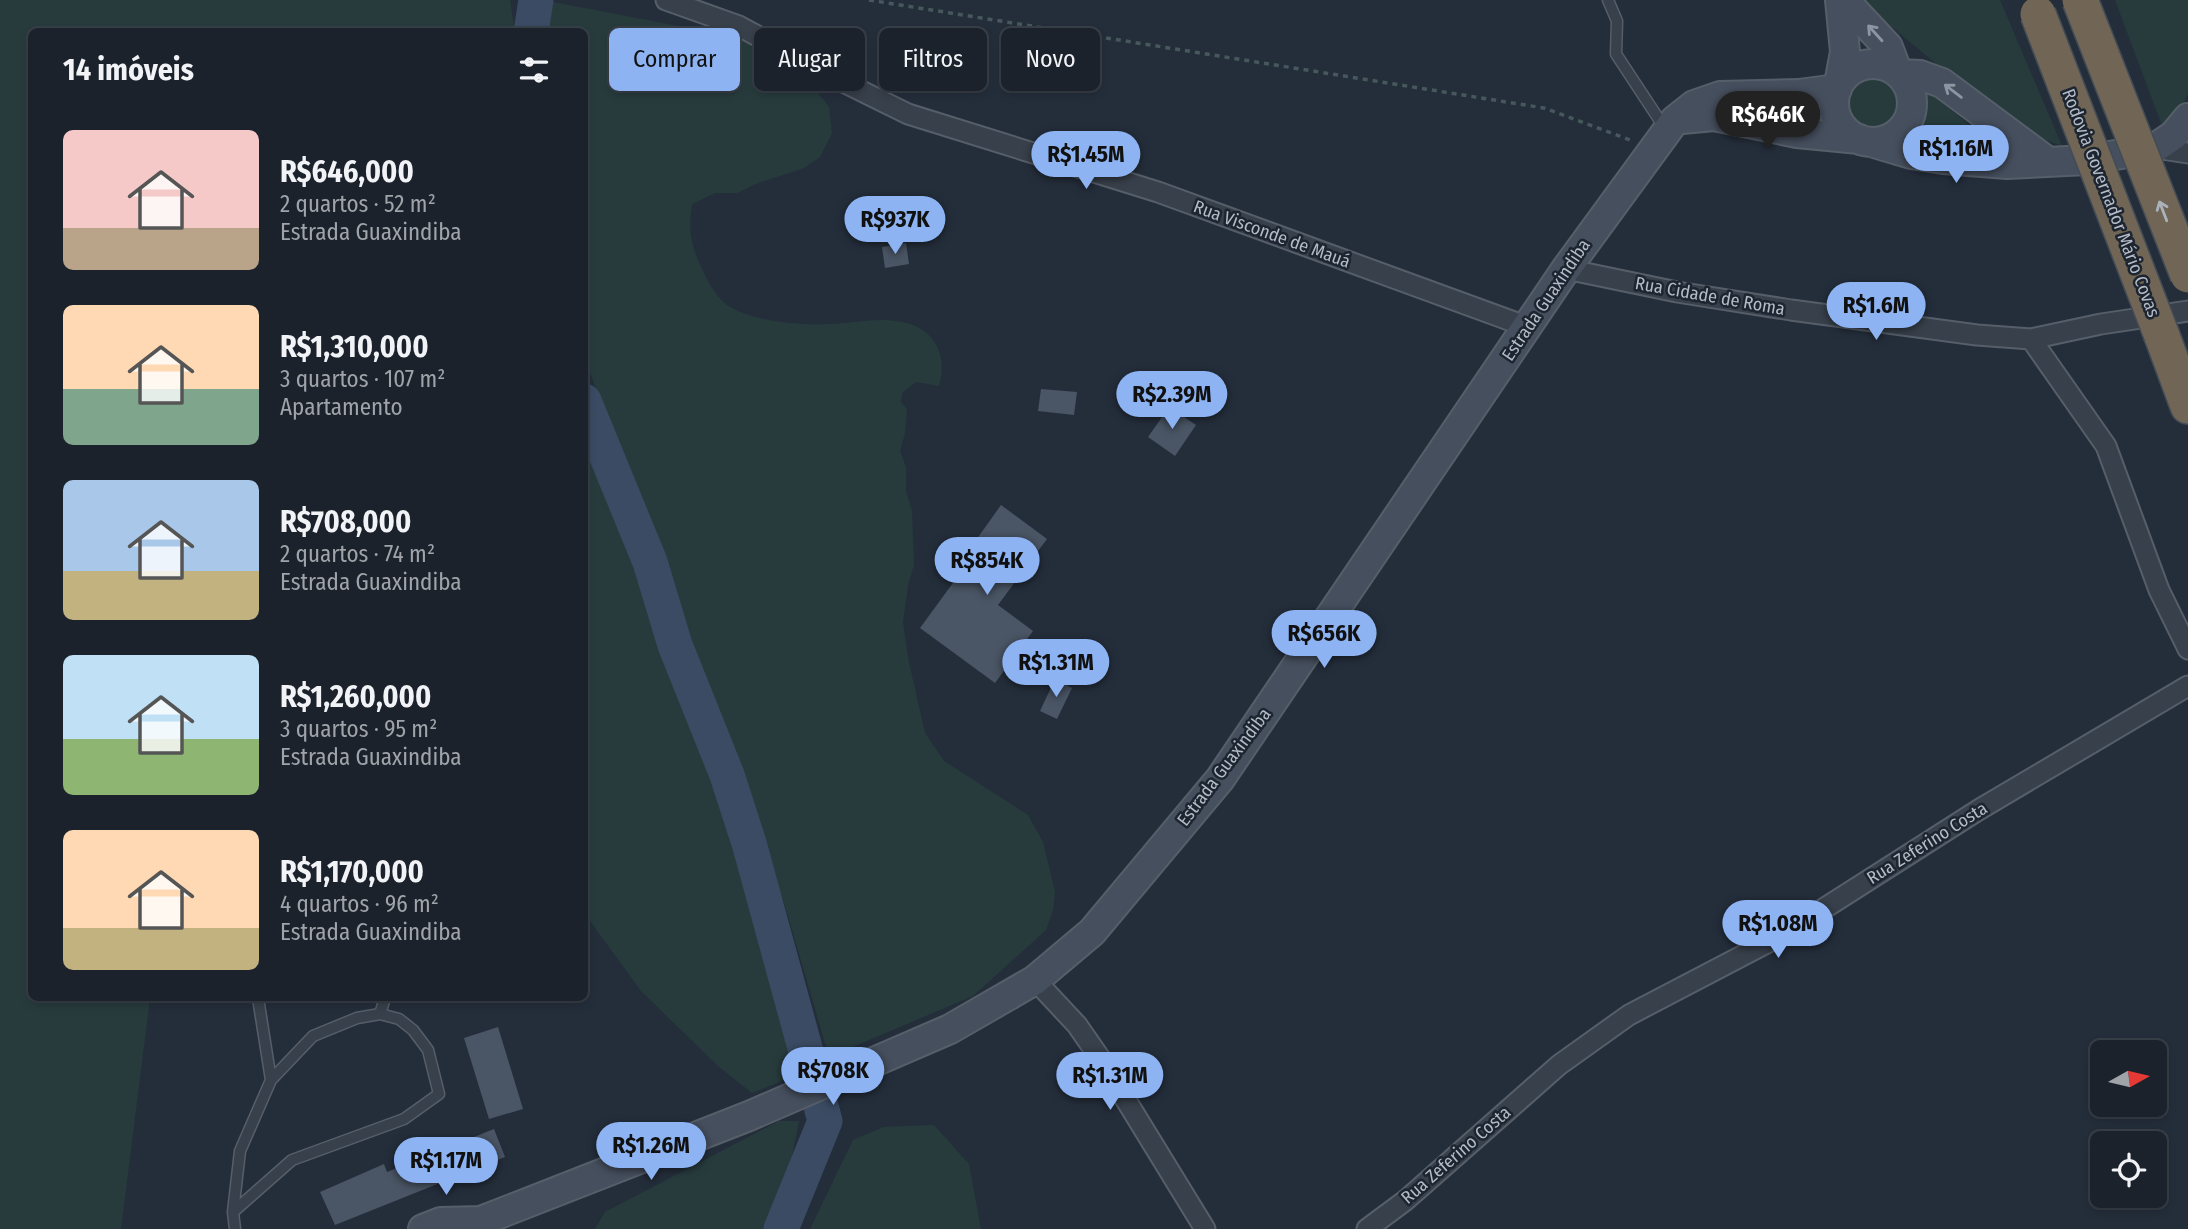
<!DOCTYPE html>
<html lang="pt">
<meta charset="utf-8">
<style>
:root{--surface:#1b222c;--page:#242a34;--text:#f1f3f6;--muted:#a0a4a9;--line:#393f48;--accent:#8db3f3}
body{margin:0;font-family:"Fira Sans Condensed",sans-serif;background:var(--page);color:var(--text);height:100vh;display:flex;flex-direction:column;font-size:26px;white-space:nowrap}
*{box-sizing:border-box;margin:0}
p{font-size:23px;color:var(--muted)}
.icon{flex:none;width:38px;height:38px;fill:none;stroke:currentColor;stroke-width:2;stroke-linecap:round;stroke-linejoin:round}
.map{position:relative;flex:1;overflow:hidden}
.sheet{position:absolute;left:28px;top:28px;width:560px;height:973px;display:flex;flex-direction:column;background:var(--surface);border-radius:10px;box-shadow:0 4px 10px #0003,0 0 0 2px var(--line)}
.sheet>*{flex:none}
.banner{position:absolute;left:609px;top:28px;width:665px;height:63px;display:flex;gap:14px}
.needle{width:46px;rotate:82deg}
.controls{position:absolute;left:2090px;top:1040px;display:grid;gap:14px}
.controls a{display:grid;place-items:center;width:77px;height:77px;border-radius:10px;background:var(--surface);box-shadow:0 4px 10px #0003,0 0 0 2px var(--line);font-size:35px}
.price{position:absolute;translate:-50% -60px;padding:0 16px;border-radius:24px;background:var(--accent);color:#111;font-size:23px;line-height:46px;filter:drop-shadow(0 2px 4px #0008)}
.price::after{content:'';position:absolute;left:50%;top:42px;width:21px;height:16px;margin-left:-10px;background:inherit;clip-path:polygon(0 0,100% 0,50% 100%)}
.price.selected{background:#222;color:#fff}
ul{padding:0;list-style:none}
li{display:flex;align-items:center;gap:21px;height:175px;padding:0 35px}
li span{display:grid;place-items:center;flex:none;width:196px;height:140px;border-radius:10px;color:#555}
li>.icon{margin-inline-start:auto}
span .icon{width:84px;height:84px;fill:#fffc;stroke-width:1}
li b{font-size:30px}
h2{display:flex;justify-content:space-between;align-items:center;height:84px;padding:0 35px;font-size:30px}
.pill{padding:0 24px;border-radius:10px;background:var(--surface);box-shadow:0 4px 10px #0003,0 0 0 2px var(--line);font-size:24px;line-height:63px}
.pill.selected{background:var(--accent);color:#111}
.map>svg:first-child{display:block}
.green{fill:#273b3d}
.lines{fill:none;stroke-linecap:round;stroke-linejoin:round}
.river{stroke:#3a4b63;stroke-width:35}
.building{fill:#4a5565}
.lane-casing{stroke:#565e69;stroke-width:13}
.street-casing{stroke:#565e69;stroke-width:23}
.secondary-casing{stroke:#565e69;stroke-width:32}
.highway-casing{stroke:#434b56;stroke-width:38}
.path{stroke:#46585b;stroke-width:3.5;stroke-dasharray:5 5;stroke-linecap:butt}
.lane{stroke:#38404b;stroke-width:10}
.street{stroke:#38404b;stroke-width:19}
.secondary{stroke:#464f5e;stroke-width:28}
.highway{stroke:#716655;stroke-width:35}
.highway-bridge-casing{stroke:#434b56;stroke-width:38;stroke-linecap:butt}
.highway-bridge{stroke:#716655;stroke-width:35}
.oneway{stroke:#8d95a2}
.oneway2{stroke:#acb2bc}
.labels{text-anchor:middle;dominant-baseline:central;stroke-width:5;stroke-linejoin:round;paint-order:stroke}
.street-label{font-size:18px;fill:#b3bbc7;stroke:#1d2530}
</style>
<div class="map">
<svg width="2188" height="1229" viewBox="0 0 2188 1229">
<rect width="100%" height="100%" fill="#242e3b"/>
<path class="green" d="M0,0H510L514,27V32H32V998H150L121,1229H0Z
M1859,0H2000L2062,146L2014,128Z
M2115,0H2188V93L2183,106L2163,128Z
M553,2L741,38L779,67L812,85L829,107L832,133L820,157L804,168L758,183L737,193H715L692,204C688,232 691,246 703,271C709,285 719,301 732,308C758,322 803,326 832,324C853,323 875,318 896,321C932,325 949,352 939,386L916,382L902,393L901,402L907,409L905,433L900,451L906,467V491L912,511L914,565L908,585L903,622L908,658L925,733L944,761L1028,815L1043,842L1055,892L1053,910L1046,930L973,996L829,1057L786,909L686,625L585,360L584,32L548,31Z
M1841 102a32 32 0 1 1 64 0a32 32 0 1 1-64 0Z
M1926,90L1968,124L2014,155L1903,145C1922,131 1930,114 1926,90Z
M1816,101L1815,113L1820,128L1747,112L1755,104L1788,109Z
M584,422L635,559L740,865L797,1075L752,1093L718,1066L641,991L585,914Z
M779,1121H799L792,1156V1177L768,1229H595L605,1212Z
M934,1125L969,1164L981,1229H810L853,1140L884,1127Z"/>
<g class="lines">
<path class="river" d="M531,32L536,0
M584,401L650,562L675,645L727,775L749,843L825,1121L781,1229"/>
</g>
<path class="building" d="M906,243L909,264L885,268L882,247Z
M1041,389L1077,392L1074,415L1038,411Z
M1169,407L1196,425L1175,456L1148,437Z
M1001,505L1047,539L998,605L1033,631L995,683L920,628L969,561L964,557Z
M1055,679L1072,688L1057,719L1040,711Z
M498,1027L523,1109L489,1119L464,1038Z
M494,1129L505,1157L335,1225L320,1192L384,1164L387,1172Z"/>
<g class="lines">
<g class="lane-casing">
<path id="lane" d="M1608,0L1617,21L1616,54L1666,130
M258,998L271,1080
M380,1014L385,998
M233,1212L292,1160L404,1119L439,1094L428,1050L413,1030L399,1019L380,1014L357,1018L313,1036L271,1080L240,1151L233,1212L235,1229"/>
</g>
<g class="street-casing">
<path id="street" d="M666,0L739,26L833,77L908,114L1158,192L1528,327
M2155,148L2188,153
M1566,269L1677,292L1791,310L1977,335L2031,339L2101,324L2188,311
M2031,339L2106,446L2159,590L2188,649
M1035,980L1077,1025L1102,1061L1205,1229
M1367,1229L1406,1200L1559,1065L1629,1015L1784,934L1980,809L2188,686"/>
</g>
<g class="secondary-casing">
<path id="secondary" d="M1844,0L1888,47L1897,71
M1834 103a39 39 0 1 1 78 0a39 39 0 1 1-78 0Z
M1900,74L1920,75L1942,83L2047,161
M1839,84L1845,52L1840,0
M1682,119L1714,116L1797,133L1859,139
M1871,142L1911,154L1943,159L2007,164L2087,160L2155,148L2174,135L2188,118
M423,1229L441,1222L481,1221
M470,1229L481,1221L749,1116L950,1029L1035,980L1092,932L1220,779L1566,269L1675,120L1694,105L1720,96L1799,94L1837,89"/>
</g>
<g class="highway-casing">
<path id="highway" d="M2162,336L2188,406"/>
</g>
<path class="path" d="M869,0L1544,108L1633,141"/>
<use href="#lane" class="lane"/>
<use href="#street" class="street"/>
<use href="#secondary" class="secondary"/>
<use href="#highway" class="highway"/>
<g class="highway-bridge-casing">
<path id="highway-bridge" d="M2080,0L2188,275
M2038,14L2162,336"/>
</g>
<use href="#highway-bridge" class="highway-bridge"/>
</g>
<defs><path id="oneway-shaft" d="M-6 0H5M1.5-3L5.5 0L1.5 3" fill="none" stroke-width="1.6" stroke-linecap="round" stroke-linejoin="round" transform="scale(1.75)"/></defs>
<g class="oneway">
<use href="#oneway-shaft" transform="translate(1875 33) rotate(-132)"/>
<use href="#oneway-shaft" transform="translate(1953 91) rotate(-143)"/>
</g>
<use class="oneway2" href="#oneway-shaft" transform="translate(2163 211) rotate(-111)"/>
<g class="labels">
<g class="street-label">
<text transform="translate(2111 203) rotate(69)">Rodovia Governador Mário Covas</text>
<text transform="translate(1272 234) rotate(20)">Rua Visconde de Mauá</text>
<text transform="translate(1710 296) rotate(10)">Rua Cidade de Roma</text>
<text transform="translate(1546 300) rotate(-56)">Estrada Guaxindiba</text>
<text transform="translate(1224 767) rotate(-53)">Estrada Guaxindiba</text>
<text transform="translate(1927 843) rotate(-32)">Rua Zeferino Costa</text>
<text transform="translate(1456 1155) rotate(-41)">Rua Zeferino Costa</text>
</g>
</g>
</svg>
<div class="controls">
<a><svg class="needle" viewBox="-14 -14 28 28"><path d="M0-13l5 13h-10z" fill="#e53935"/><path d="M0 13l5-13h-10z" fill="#a0a4a9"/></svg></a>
<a><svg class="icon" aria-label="locate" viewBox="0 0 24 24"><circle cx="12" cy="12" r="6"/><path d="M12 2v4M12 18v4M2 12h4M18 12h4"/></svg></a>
</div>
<b class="price selected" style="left:1768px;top:151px">R$646K</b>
<b class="price" style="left:1956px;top:185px">R$1.16M</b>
<b class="price" style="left:1086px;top:191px">R$1.45M</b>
<b class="price" style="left:895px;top:256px">R$937K</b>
<b class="price" style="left:1876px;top:342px">R$1.6M</b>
<b class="price" style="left:1172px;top:431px">R$2.39M</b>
<b class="price" style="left:987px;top:597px">R$854K</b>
<b class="price" style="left:1324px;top:670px">R$656K</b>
<b class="price" style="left:1056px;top:699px">R$1.31M</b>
<b class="price" style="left:1778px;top:960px">R$1.08M</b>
<b class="price" style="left:833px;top:1107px">R$708K</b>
<b class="price" style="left:1110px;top:1112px">R$1.31M</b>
<b class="price" style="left:651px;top:1182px">R$1.26M</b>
<b class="price" style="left:446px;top:1197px">R$1.17M</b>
<div class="banner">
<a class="pill selected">Comprar</a>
<a class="pill">Alugar</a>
<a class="pill">Filtros</a>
<a class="pill">Novo</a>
</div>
<section class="sheet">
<h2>14 imóveis<svg class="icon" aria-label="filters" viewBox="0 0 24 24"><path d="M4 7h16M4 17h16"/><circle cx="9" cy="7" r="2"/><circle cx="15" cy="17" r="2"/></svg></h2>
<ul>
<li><span style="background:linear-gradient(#f6c9c9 70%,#b9a48a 0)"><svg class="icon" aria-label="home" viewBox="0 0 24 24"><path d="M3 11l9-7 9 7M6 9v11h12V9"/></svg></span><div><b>R$646,000</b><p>2 quartos · 52 m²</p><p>Estrada Guaxindiba</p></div></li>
<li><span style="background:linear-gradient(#ffd9b3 60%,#7fa58c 0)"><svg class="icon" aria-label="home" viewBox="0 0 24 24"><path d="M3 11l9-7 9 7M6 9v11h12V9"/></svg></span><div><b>R$1,310,000</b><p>3 quartos · 107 m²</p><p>Apartamento</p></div></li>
<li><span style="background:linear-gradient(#a9c7e8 65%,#c2b280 0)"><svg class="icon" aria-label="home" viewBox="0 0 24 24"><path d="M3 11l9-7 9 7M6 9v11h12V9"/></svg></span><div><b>R$708,000</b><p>2 quartos · 74 m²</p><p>Estrada Guaxindiba</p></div></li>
<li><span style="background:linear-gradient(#bfe0f5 60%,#8fb573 0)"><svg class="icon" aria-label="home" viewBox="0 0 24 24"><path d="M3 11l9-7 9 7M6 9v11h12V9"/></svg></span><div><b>R$1,260,000</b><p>3 quartos · 95 m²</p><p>Estrada Guaxindiba</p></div></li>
<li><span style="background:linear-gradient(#ffd9b3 70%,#c2b280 0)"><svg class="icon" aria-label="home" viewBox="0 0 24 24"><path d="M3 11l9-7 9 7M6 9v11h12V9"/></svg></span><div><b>R$1,170,000</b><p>4 quartos · 96 m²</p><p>Estrada Guaxindiba</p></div></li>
</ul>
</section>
</div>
